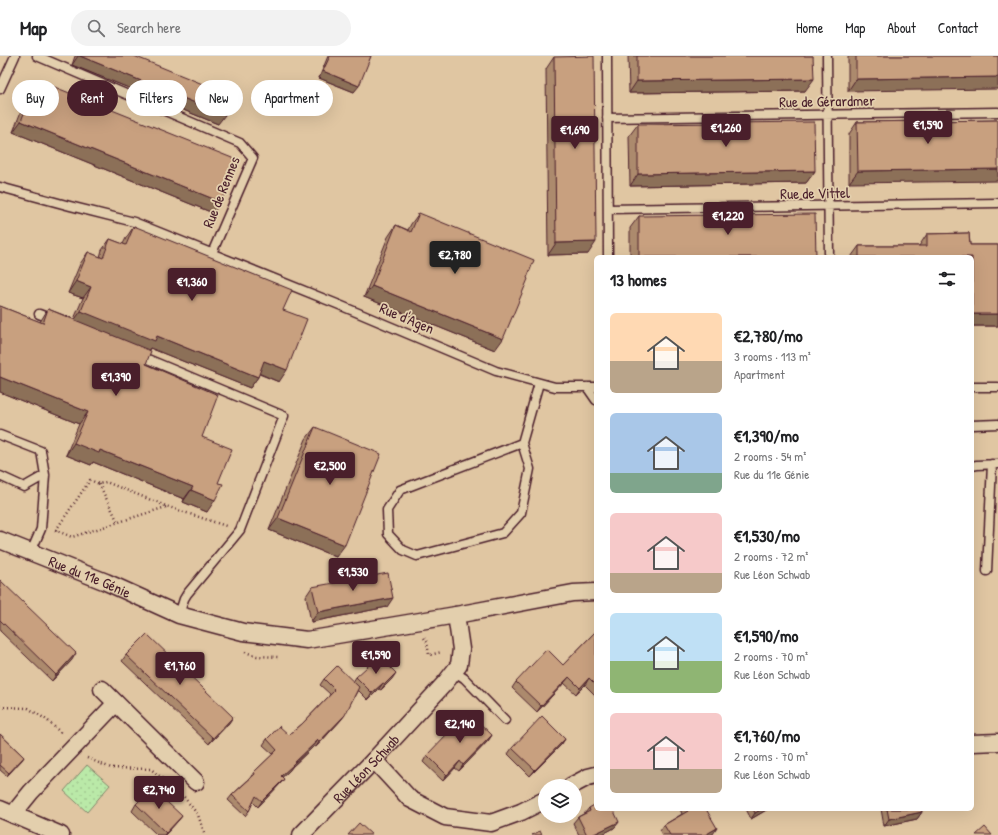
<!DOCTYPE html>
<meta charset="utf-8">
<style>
:root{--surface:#fff;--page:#f2f2f2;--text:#202124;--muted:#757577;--line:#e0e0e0;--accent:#4a1f2b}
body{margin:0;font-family:"Patrick Hand",sans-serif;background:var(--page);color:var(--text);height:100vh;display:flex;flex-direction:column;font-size:15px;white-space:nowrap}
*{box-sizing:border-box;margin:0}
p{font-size:13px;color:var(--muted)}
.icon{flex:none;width:22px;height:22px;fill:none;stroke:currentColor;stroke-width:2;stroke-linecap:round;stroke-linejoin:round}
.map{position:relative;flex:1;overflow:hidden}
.panel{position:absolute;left:594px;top:199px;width:380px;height:556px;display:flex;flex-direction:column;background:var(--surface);border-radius:6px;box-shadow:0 4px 16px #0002}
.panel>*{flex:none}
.guide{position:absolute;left:12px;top:24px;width:380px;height:36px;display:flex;gap:8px}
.tools{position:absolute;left:538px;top:723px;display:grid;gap:8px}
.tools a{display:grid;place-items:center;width:44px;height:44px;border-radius:50%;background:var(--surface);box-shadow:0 4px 16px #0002;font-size:20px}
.price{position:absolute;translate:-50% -34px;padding:0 9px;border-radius:4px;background:var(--accent);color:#fff;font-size:13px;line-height:26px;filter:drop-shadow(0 1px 2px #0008)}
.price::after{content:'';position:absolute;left:50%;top:24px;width:12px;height:9px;margin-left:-6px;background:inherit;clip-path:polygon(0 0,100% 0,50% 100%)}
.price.current{background:#222;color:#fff}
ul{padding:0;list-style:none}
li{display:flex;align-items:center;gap:12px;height:100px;padding:0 16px}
li span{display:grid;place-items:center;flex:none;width:112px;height:80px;border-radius:6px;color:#555}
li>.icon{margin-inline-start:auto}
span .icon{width:48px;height:48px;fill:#fffc;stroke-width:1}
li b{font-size:17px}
h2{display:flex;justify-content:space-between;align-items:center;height:48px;padding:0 16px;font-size:17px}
.chip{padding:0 14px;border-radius:18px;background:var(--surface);box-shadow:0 4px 16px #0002;font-size:14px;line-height:36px}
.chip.current{background:var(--accent);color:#fff}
header{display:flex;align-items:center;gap:24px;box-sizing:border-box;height:56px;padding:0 20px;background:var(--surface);border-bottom:1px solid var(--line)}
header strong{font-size:19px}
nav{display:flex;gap:22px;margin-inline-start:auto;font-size:14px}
.search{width:280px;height:36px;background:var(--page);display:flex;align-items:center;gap:10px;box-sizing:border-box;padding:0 14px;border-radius:22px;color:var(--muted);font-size:15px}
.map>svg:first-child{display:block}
.green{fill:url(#green-dots);stroke:#82846a}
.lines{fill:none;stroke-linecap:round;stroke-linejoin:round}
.lane-casing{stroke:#4a1f2b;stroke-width:11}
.street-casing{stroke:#4a1f2b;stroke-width:19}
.path{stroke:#4a1f2b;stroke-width:2.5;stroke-dasharray:1 3;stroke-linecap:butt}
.lane{stroke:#e3cfad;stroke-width:8}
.street{stroke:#e3cfad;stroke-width:16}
.wall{fill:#ac8a6d;stroke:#4a1f2b}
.shaded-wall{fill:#8c7059;stroke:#4a1f2b}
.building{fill:#c8a07f;stroke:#4a1f2b}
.labels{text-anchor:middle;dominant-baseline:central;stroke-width:3.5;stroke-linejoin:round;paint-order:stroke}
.street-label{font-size:15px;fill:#4a1f2b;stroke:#e3cfad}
</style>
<header>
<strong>Map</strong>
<div class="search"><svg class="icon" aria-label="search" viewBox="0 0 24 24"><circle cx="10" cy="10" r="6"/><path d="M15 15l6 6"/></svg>Search here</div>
<nav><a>Home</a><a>Map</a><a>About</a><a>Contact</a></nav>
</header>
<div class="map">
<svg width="998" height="779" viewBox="0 0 998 779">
<defs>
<pattern id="green-dots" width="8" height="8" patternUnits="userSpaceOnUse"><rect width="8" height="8" fill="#bae9a8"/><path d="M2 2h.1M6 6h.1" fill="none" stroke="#a1c791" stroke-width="1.8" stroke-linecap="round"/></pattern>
</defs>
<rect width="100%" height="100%" fill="#e0c6a2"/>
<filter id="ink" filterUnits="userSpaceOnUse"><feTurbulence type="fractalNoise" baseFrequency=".025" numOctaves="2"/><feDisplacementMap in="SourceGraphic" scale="8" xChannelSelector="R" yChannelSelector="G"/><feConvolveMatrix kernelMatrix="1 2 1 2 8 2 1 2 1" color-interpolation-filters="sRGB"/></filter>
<g filter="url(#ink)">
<path class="green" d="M87,709L110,729L87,756L64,735Z"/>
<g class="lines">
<g class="lane-casing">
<path id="lane" d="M37,0L240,87L253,102L212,197
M607,0L608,201
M827,0L829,201
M0,33L15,0
M607,62L998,56
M0,131L70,150L134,166L337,248L496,315L555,331H596
M608,153L998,147
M39,258L52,263
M138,299L284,360L240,474L187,538L184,543L179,559
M587,331L596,344
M972,331H998
M972,369L998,368
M0,379L41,395L45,419L41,473L31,496
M522,387L530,413L521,457L503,477L417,500L403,494L388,478L387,454L400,434L522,387L539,327
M972,410L977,409L998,408
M0,420L24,431L45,419
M987,515L992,408
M453,615L464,622L505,664"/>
</g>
<g class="street-casing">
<g id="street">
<path id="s1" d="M0,484L106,526L179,559L243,576L307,584L456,559L573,537L596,536"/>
<path d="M102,633L196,726"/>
<path d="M972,687L998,686"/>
<path d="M374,704L410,743L445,761L491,767L521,756L545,744"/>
<path d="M571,730L588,721L596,719"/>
<path d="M0,753L61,779"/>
<path d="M14,759L18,752L31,736L116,647"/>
<path id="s2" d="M301,779L374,704L445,627L459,609L461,593L456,559"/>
</g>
</g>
<path class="path" d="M99,428L118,466
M55,474L72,481L166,451
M56,474L90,424L99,428L106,426L166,450L226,470
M424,582L427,586L429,599L442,596
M245,596L257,600L279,601
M0,651L28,652L47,664L62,678
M87,702L111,712L151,713L170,729
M184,741L198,759L205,779"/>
<use href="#lane" class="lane"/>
<use href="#street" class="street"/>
</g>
<path class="wall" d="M75,0H134L218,68L72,9Z
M328,0H371L354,36L319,22Z
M628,0H813L805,35L629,37Z
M848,0H998L848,35Z
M554,1L588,198L548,199L546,13Z
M37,24L213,157L13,76L29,35Z
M998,64L849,127V78L857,66Z
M638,68L815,115L806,127L630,130L629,80Z
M419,157L495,294L364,241L388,181L396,169L408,174L411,168Z
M639,160L816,201H630V172Z
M134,170L283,254L279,326L259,318L258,321L250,332L150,292L149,294L146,308L202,381L207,456L183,446L184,443L93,406L91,409L66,399L79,368L0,336V250L40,266L48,253L74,263L83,242L68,237L80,208L88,196L100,201L102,194L110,183L123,188L126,182Z
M969,177L970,189H998V270H972V201H851L859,190H919L927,178Z
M315,371L336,501L269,474L306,383Z
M0,524L72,604L52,625L0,575Z
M312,531L387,551L311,566L306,540Z
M596,575V640L585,629L576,638L564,627L537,656L512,632L516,626L563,609Z
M126,599L229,667L209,688L122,605Z
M356,621L392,623L381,634L379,633L368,644L358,634L341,664L316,691L314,690L292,711L289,715L282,721L284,723L280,728L258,751L253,746L249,755L245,760L228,744L232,739L250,722L254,716L273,698L263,689L267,683L289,679L302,668L329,640L330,638L320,629L324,623L353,626Z
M0,678L24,701L7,720L0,714Z
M492,679L488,685L459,715L455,712L443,725L423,706L427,699Z
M565,683L561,689L530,720L508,698L512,692Z
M136,748L182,760L177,766L165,779H157L132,755Z
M589,752L619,766L614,772L601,779H579L573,767L578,761L585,757Z
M680,753H706L713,778L711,779H662L660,775L664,769L682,758Z
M746,753H768L751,763Z
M881,753H921L922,756L917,763L884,770Z"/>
<path class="shaded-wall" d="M78,0H80L225,59L218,68L72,9Z
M323,15L359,30L354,36L319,22Z
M998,21V33L848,35L856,23Z
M814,23L805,35L629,37L637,25Z
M21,65L221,146L213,157L13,76Z
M998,113V125L849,127L858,115Z
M815,115L806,127L630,130L638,118Z
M596,186L588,198L548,199L556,187Z
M76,225L91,231L83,242L68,237Z
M372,230L503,283L495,294L364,241Z
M81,255L157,280L258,321L250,332L150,292L147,297L73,266Z
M972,258H998V270H972Z
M264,305L287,314L279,326L256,316Z
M0,321L88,356L79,368L0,336Z
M74,387L100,394L193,431L184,443L93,406L91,409L66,399Z
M191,434L215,444L207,456L183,446Z
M278,462L345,489L336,501L269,474Z
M393,542L387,551L311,566L318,556Z
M76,597L72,604L52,625L56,619Z
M396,617L392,623L381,634L385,628Z
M569,621L564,627L537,656L541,650Z
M589,622L585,629L576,638L580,632Z
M383,627L379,633L368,644L372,637Z
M345,659L341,664L316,691L319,686Z
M233,661L229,667L209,688L213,682Z
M492,679L488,685L459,715L463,709Z
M565,683L561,689L530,720L535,714Z
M318,684L314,690L292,711L289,715L277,726L281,720L292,709Z
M24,701L22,704L7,720L9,717Z
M460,705L455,712L443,725L447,719Z
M284,723L280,728L258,751L262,745Z
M762,753H768L751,763L755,757Z
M922,756L917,763L884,770L889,763Z
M182,760L177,766L165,779H164Z
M619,766L614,772L601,779H592Z
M717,772L713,778L711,779H705Z"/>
<path class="building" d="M80,0H134L232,40L225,59Z
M330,0H371L359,30L323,15Z
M594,0L596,186L556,187L554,1Z
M637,0H813L814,23L637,25Z
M856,0H998V21L856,23Z
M37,24L237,104L221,146L21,65Z
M998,64V113L858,115L857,66Z
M814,66L815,115L638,118V68Z
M419,157L534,204L527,222L528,223L503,283L372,230L396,169L411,176Z
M815,158L816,201H639V160Z
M134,170L292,234L283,254L307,263L287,314L264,305L258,321L157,280L155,285L81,255L91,231L76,225L88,196L103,202L110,183L126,189Z
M969,177L970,189H998V258H972V201H859V190H927V178Z
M0,250L43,267L48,253L151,295L146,308L218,339L202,381L232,393L218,427L223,428L215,444L191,434L193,431L100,394L99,397L74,387L88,356L0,321Z
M315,371L381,398L345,489L278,462Z
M388,517L393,542L318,556L312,531Z
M0,524L76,597L56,619L0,564Z
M596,575V629L589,622L580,632L569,621L541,650L516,626L547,593L563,609Z
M147,578L233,661L213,682L126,599Z
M379,600L396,617L385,628L383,627L372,637L356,621Z
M337,610L359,631L345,659L319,686L318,684L292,709H293L281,720L284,723L262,745L256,740L249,755L232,739L255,718L254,716L277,694L267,683L273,677L279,670L289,679L302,668L334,635L333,634L334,633L324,623Z
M468,656L492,679L463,709L460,705L447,719L427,699Z
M542,660L565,683L535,714L512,692Z
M0,678L24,701L9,717L0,709Z
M152,732L182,760L166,777L136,748Z
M596,748V753H613L619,766L592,779H587L578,761L590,755L589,752Z
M687,753H706L717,772L705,779H670L664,769L688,755Z
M753,753H762L755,757Z
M887,753H921L922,756L889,763Z
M359,767L372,779H348Z
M985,771L992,779H976Z
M540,775L542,779H532Z"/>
</g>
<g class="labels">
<g class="street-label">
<text transform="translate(827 45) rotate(-1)">Rue de Gérardmer</text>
<text transform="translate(221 136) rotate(-68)">Rue de Rennes</text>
<text transform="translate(815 137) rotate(-1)">Rue de Vittel</text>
<text transform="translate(407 262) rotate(23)">Rue d'Agen</text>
<text stroke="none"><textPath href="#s1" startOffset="97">Rue du 11e Génie</textPath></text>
<text stroke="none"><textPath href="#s2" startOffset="93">Rue Léon Schwab</textPath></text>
</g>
</g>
</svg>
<div class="tools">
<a><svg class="icon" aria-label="layers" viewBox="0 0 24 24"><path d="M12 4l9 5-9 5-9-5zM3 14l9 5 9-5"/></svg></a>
</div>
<b class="price" style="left:928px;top:89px">€1,590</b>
<b class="price" style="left:726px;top:92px">€1,260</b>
<b class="price" style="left:575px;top:94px">€1,690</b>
<b class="price" style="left:728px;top:180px">€1,220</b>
<b class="price current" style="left:455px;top:219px">€2,780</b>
<b class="price" style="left:192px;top:246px">€1,360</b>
<b class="price" style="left:116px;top:341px">€1,390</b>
<b class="price" style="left:330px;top:430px">€2,500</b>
<b class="price" style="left:353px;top:536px">€1,530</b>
<b class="price" style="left:376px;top:619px">€1,590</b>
<b class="price" style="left:180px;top:630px">€1,760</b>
<b class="price" style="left:460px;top:688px">€2,140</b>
<b class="price" style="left:159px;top:754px">€2,740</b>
<div class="guide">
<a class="chip">Buy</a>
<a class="chip current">Rent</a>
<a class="chip">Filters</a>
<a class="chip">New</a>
<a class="chip">Apartment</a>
</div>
<section class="panel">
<h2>13 homes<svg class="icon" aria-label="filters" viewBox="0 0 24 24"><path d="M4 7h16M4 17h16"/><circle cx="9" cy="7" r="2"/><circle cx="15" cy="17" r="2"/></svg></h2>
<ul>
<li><span style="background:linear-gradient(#ffd9b3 60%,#b9a48a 0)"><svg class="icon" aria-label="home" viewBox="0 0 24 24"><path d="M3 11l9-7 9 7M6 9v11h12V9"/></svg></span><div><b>€2,780/mo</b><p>3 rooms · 113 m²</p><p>Apartment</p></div></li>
<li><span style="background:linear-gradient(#a9c7e8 75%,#7fa58c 0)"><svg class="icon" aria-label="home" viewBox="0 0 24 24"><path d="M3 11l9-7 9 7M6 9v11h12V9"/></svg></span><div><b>€1,390/mo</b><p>2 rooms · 54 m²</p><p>Rue du 11e Génie</p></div></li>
<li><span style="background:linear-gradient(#f6c9c9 75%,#b9a48a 0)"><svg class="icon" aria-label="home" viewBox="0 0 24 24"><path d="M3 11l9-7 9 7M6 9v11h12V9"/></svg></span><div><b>€1,530/mo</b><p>2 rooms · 72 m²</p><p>Rue Léon Schwab</p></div></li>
<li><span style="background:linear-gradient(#bfe0f5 60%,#8fb573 0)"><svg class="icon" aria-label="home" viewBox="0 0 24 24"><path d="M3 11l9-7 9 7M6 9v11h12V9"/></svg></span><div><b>€1,590/mo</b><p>2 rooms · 70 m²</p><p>Rue Léon Schwab</p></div></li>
<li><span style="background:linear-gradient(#f6c9c9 70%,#b9a48a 0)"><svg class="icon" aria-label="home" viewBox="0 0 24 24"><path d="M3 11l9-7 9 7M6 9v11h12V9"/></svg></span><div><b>€1,760/mo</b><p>2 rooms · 70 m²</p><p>Rue Léon Schwab</p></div></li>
</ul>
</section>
</div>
